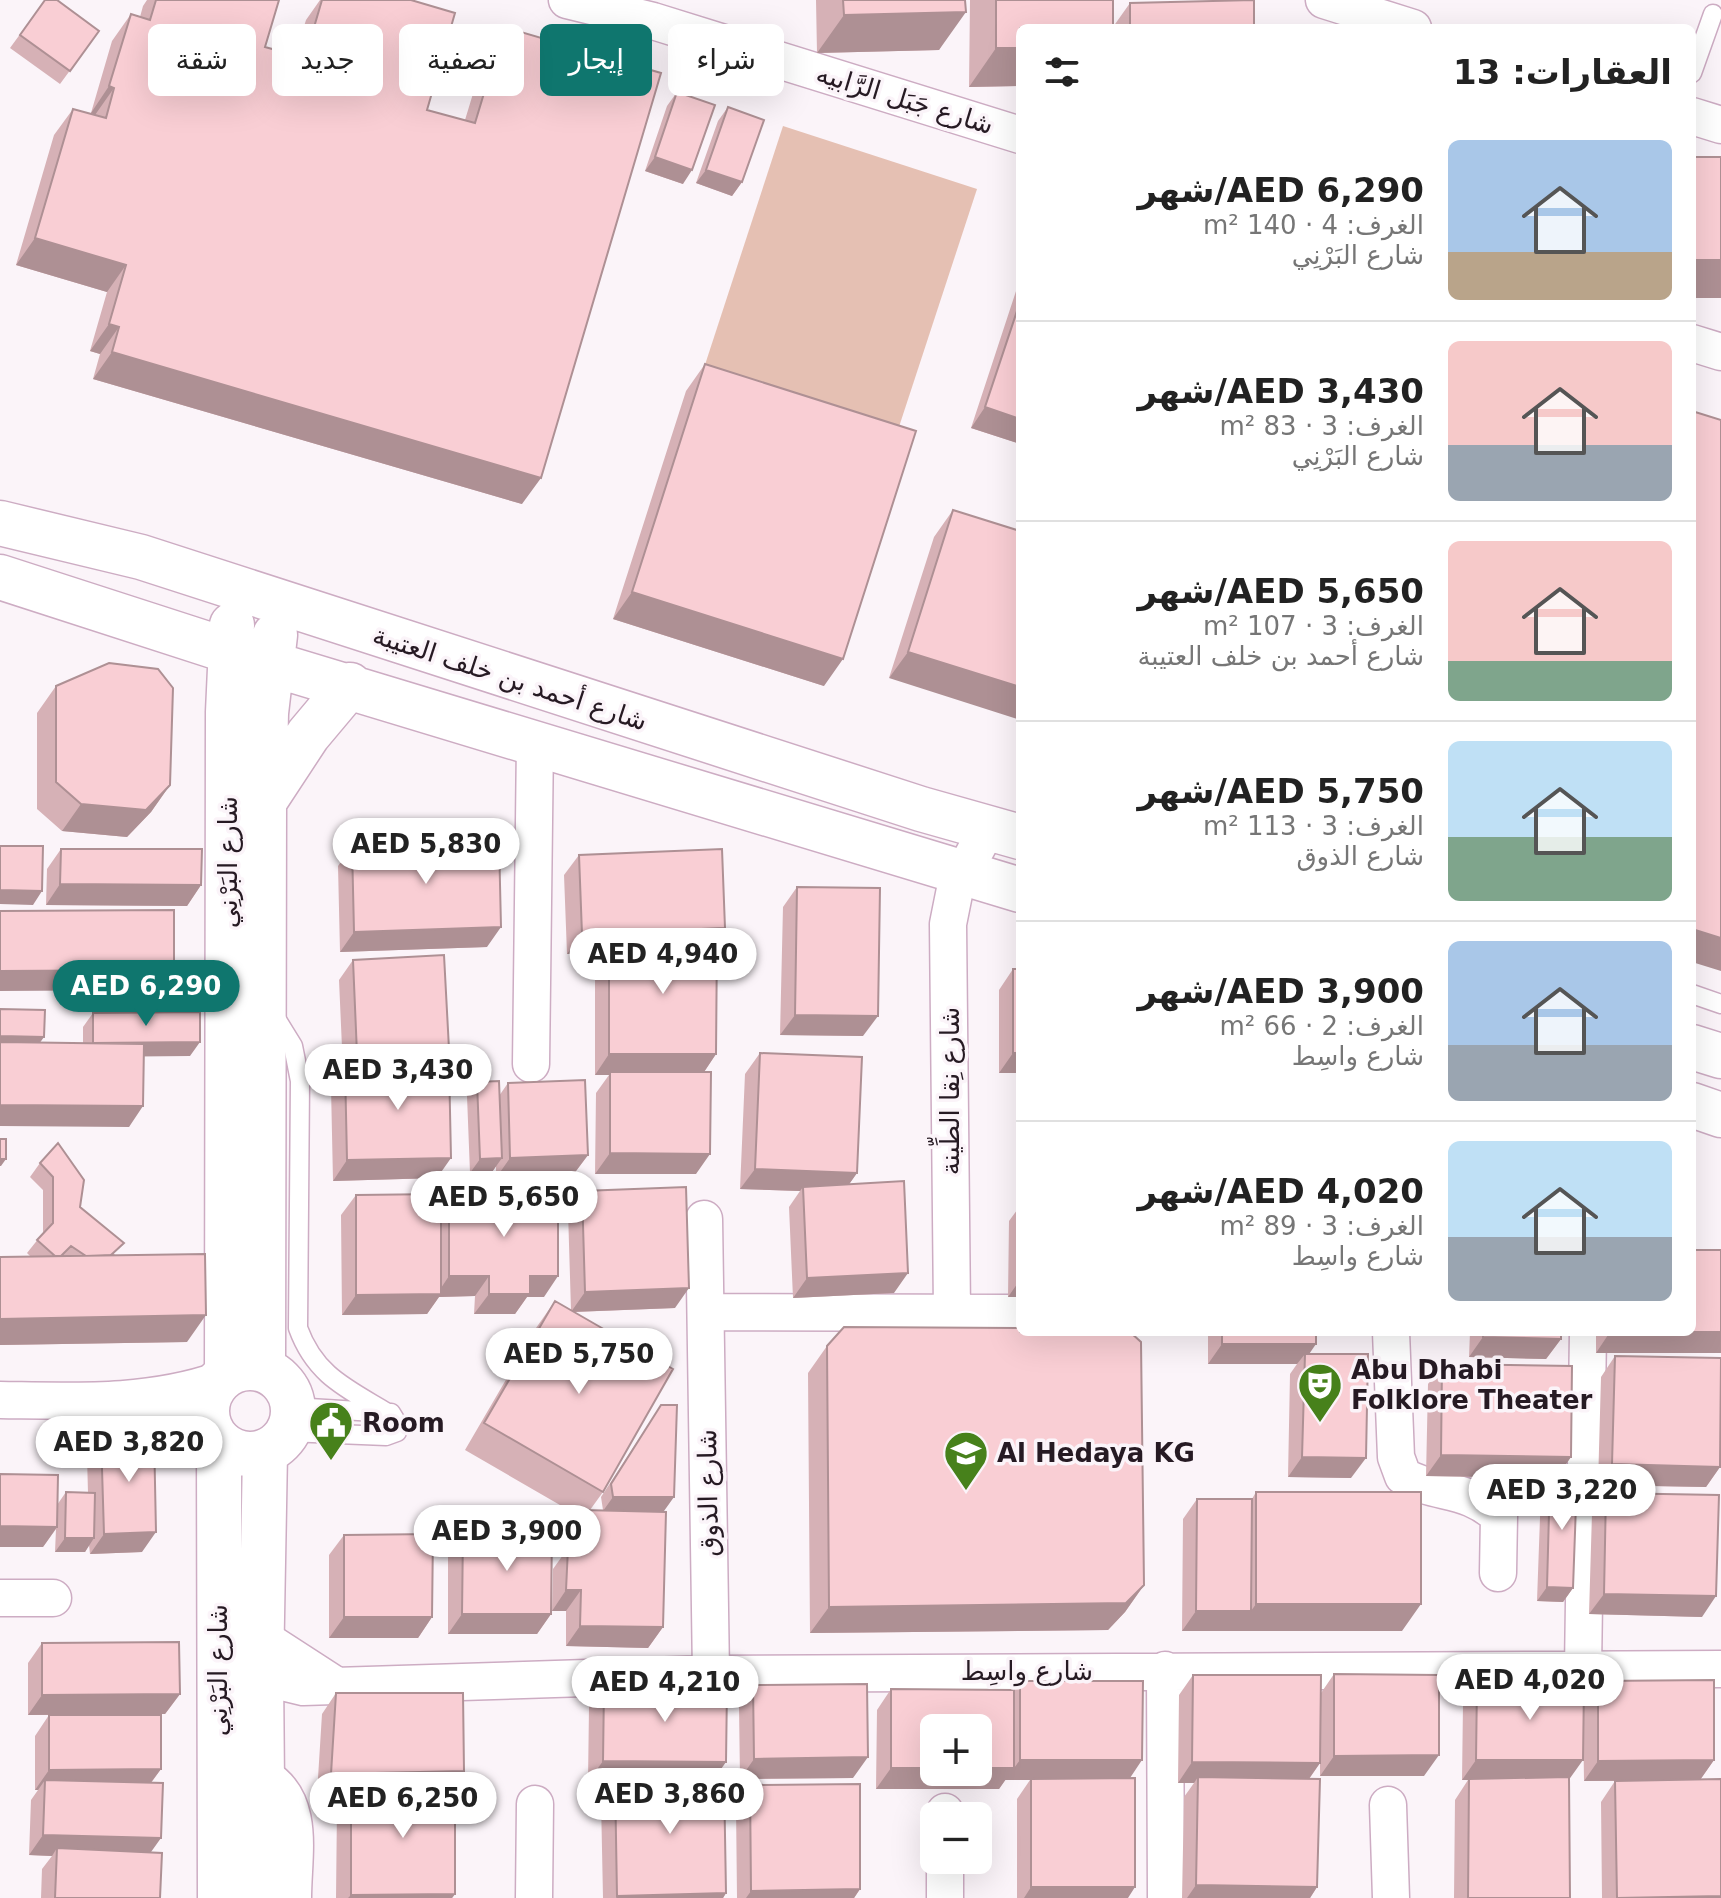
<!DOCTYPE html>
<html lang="ar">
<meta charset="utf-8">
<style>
:root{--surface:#fff;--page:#f6f6f6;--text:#222;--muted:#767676;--line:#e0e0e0;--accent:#0f766e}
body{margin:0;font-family:"DejaVu Sans",Cairo,sans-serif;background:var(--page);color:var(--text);direction:rtl;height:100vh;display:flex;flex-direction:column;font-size:30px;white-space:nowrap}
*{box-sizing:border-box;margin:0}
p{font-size:26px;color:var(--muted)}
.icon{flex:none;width:44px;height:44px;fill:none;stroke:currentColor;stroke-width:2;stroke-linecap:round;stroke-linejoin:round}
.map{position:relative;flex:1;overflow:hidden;direction:ltr}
.sheet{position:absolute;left:1016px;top:24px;width:680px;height:1312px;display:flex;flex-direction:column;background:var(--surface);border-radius:12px;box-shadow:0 8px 32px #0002;direction:rtl}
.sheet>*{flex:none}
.banner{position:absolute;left:24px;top:24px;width:760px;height:72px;direction:rtl;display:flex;gap:16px}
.buttons{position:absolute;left:920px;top:1714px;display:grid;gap:16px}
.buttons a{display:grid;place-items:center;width:72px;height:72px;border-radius:12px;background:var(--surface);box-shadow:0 8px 32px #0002;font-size:40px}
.price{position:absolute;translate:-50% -68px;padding:0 18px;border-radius:28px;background:#fff;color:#222;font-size:26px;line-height:52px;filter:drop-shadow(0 2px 4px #0008)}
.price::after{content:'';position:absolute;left:50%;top:48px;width:24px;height:18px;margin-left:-12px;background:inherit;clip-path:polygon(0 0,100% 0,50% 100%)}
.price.selected{background:var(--accent);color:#fff}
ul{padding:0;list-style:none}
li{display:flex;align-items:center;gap:24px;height:200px;padding:0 24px}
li+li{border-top:2px solid var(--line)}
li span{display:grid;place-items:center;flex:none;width:224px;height:160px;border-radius:12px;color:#555}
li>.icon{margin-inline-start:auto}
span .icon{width:96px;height:96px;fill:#fffc;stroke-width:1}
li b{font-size:34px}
h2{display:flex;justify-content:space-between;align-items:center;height:96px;padding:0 24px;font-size:34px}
.tag{padding:0 28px;border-radius:12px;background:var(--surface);box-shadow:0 8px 32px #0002;font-size:28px;line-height:72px}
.tag.selected{background:var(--accent);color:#fff}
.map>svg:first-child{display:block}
.green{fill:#e5c0b3}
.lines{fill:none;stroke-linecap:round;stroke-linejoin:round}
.service-casing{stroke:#cdacc3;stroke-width:21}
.minor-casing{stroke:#cdacc3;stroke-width:39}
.tertiary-casing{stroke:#cdacc3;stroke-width:47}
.service{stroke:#fff;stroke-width:18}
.minor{stroke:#fff;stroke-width:36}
.tertiary{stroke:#fff;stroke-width:44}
.wall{fill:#d6b1b6}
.shaded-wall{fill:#ae9094}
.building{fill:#f9ced4;stroke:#ae9094;stroke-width:2}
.labels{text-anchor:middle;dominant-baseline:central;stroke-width:7;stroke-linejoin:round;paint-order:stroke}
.street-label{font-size:26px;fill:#261a23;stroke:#fbf4f9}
.poi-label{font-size:26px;font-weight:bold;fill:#261a23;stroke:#fbf4f9;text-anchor:start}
</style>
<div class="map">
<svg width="1721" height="1898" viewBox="0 0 1721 1898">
<rect width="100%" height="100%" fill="#fbf4f9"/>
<path class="green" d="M783,126L977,189L895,439L701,377Z"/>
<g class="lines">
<g class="service-casing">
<path id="service" d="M1692,73L1713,14
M1692,994L1721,1004
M272,1012L293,1046L300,1081L298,1328C315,1375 346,1388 386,1412
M288,1432L386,1436L397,1432L399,1426L391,1413L293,1407"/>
</g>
<g class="minor-casing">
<path id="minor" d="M567,0L653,21L1020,135
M1324,0L1413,28
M1692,116L1721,125
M1692,343L1721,352
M531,1064L535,741
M704,1219L711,1674
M706,1312L1020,1313
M952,1312L948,924L955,889L988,827
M1391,1332L1396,1457L1403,1476C1439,1496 1465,1486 1499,1516L1498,1573
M0,1400C75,1401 148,1405 220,1380
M127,1407L165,1416L214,1437
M0,1598H53
M263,1638L334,1684
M1583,1669L1588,1332
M1165,1670L1166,1898
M261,1672L274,1680L303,1687L711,1674L1721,1669
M265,1777C306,1802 293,1855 293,1898
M1388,1805L1391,1898
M945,1812V1816
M945,1860V1898
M534,1898L535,1804"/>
</g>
<g class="tertiary-casing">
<path id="tertiary" d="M0,523L141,557L921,809L1020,837
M0,577L229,651L1020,890
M264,802L308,735L350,685
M1692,1047L1721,1056
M1692,1105L1721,1115
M207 1411a43 43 0 1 1 86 0a43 43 0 1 1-86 0Z
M263,1370L264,802L266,713L275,635
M227,1374L228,712L232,625
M219,1443L220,1898
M263,1898L261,1672L265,1452"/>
</g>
<use href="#service" class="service"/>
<use href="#minor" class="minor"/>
<use href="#tertiary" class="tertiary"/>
</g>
<path class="wall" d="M45,0L99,31L60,84L10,48Z
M147,0H279L265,47L295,55L306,20L320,0H411L427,110L465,120L485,54L504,27L522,504L93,379L100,354L90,351L107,292L16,265L54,135L73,109L95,115L91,113L112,41L131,14L140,17L143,6Z
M816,0H965L939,50L817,53Z
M970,0H1113V27L1130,3L1254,28H1020V86L969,87Z
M677,92L683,184L645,171L667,106Z
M728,107L742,182L732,196L696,183L718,121Z
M1020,279V444L971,428Z
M705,364L824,686L613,619L686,391Z
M953,510L1020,531L889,678L934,537Z
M56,686L170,785L151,812L127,837L62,831L37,809V713Z
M352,846L487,947L340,952L338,866Z
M61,849L201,885L187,906L46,905L47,869Z
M579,855L717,940L716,1054L704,1072L696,1174H595L596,1093L609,1075H595V959L599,953L567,954L564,875Z
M797,887L863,1036L780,1035L783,907Z
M353,960L438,1064L437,1178L333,1181L331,1087L343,1070L339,980Z
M1013,969L1020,1073H999V990Z
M93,1013L190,1056H144L129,1127L40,1043H83V1027Z
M760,1053L857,1173L849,1184L894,1293L793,1298L789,1207L800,1191L740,1189L745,1074Z
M477,1082L499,1096L508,1083L588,1155L573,1175L496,1178V1166L492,1172L470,1173L467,1096Z
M40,1163L80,1207L115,1255L187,1342L0,1345V1257H31L27,1253L43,1233V1190L30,1177Z
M582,1191L675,1308L574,1312L603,1492L590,1510H603L601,1497L661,1405L664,1511H636L663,1627L648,1648L566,1646V1611H552L553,1569L568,1548V1530L579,1516L465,1450L536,1328L555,1301L571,1310L568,1211Z
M449,1194L544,1297H527L515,1314H474L475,1296L439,1297L427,1314L342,1315L341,1215L356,1195L441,1205Z
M1020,1206V1297H1008L1009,1221Z
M1208,1332H1316L1309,1354L1351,1478L1288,1477L1290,1374L1297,1364H1208Z
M1470,1332H1561V1339L1546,1359L1469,1357Z
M1596,1332H1692L1596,1353Z
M827,1346L1144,1585L1125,1612L1108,1630L810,1633L808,1373Z
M1615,1356L1720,1467L1706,1487L1598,1485L1601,1377Z
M1442,1364L1571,1457L1557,1476L1573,1588L1563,1602L1537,1601L1541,1490L1549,1478L1426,1476L1428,1384Z
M101,1436L142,1552L90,1554L89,1545L85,1552H55L56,1529L43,1547L57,1505L66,1492L88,1493L87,1456Z
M1256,1492L1402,1631H1182L1183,1519L1197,1499H1252Z
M1606,1493L1702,1617L1589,1614L1592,1513Z
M463,1532L551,1614L537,1634H448V1552Z
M344,1535L432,1617L418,1638H329V1555Z
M42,1643L180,1694L165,1714L28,1715V1663Z
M1334,1674L1424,1776H1320V1763L1309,1779L1317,1887L1310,1898H1182L1184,1797L1194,1783H1178L1179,1695L1193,1675L1321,1693Z
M1020,1681L1130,1778L1128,1898H1017V1799L1030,1780H1005L999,1789H876L877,1710L891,1689L1014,1690Z
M1598,1681L1714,1760L1700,1780L1721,1898H1602L1601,1802L1615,1781H1642H1584L1583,1712L1569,1779L1570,1898H1454L1455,1800L1468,1780H1462L1463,1704L1477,1683L1584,1701Z
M753,1685L853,1778L740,1779L739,1706Z
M604,1687L715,1777L726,1893L723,1898H603L601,1800L614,1782H588L589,1707Z
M336,1693L455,1785V1894L452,1898H336L337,1806L345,1794H317L322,1714Z
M49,1715L161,1769L151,1783V1852L160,1898H41L42,1869L52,1856L29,1855L31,1800L38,1790H35V1736Z
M750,1785L860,1889L854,1898H737L736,1805Z"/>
<path class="shaded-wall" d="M966,12L939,50L817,53L844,15Z
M996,48H1020V86L969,87Z
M109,86L114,88L95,115L91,113Z
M655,157L692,170L683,184L645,171Z
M706,170L742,182L732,196L696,183Z
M35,238L126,265L107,292L16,265Z
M1692,260H1721V298H1692Z
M109,324L119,327L100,354L90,351Z
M112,352L541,478L522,504L93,379Z
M985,407L1020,419V444L971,428Z
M632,592L843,659L824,686L613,619Z
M908,652L1020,687V720L889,678Z
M170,785L151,812L127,837L62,831L81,804Z
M60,884L201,885L187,906L46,905Z
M0,890L42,891L33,905L0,904Z
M501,927L487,947L340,952L354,932Z
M725,928L711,949L609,938L599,953L567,954L582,934Z
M1692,929L1721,938V971L1692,962Z
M174,970L160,990L0,991V971Z
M795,1015L878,1016L863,1036L780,1035Z
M0,1036L44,1037L34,1051L0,1050Z
M200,1042L190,1056L83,1057L93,1043Z
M449,1049L434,1070L345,1071L357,1054Z
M1013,1053H1020V1073H999Z
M609,1054H716L702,1075L610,1072L609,1075H595Z
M0,1105L143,1106L129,1127L0,1126Z
M610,1153L710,1154L696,1174H595Z
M588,1155L573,1175L496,1178L510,1158Z
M451,1158L437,1178L333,1181L347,1160Z
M502,1158L492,1172L470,1173L480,1159Z
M0,1159H6L1,1166H0Z
M755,1169L857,1173L843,1193L803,1187L800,1191L740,1189Z
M908,1273L894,1293L793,1298L807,1278Z
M449,1276H489L475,1296L439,1297L427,1314L342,1315L356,1295L437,1294Z
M530,1276H558L544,1297H527L515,1314H474L489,1294Z
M1020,1280V1297H1008Z
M689,1288L675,1308L571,1312L585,1292Z
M206,1315L187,1342L0,1345V1319Z
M1610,1332H1721V1353H1596Z
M1483,1337L1561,1339L1546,1359L1469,1357Z
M1222,1344H1316L1305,1360V1354L1297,1364H1208Z
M1441,1455L1571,1457L1556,1478L1426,1476Z
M1302,1457L1366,1458L1351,1478L1288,1477Z
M1612,1464L1720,1467L1706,1487L1598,1485Z
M613,1497H674L664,1511H603Z
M0,1526L57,1527L43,1547H0Z
M156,1532L142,1552L90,1554L104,1534Z
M65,1538H94L85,1552H55Z
M1144,1585L1125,1612L1108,1630L810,1633L829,1607Z
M1547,1587L1573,1588L1563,1602L1537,1601Z
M566,1590H581L566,1611H552Z
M1604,1594L1716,1596L1702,1617L1589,1614Z
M1256,1604H1421L1402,1631H1182L1196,1611H1251Z
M462,1614H551L537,1634H448Z
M344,1617H432L418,1638H329Z
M580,1626L663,1627L648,1648L566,1646Z
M180,1694L165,1714L28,1715L42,1695Z
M1439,1755L1424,1776H1320L1334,1756Z
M868,1757L853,1778L740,1779L754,1759Z
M1020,1760H1142L1128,1781L1031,1779L1030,1780H1005Z
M1476,1760H1583L1568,1781L1462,1780Z
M1714,1760L1700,1780L1584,1781L1598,1761Z
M603,1761L726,1762L712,1782L615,1779L614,1782H588Z
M1192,1762L1320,1763L1306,1783L1198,1777L1194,1783H1178Z
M891,1768H934V1772H978V1768H1014L999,1789H876Z
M161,1769L146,1789L45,1780L38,1790H35L49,1770Z
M464,1771L450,1791L351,1785L345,1794H317L331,1774Z
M43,1835L161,1838L146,1859L57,1848L52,1856L29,1855Z
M1196,1885L1317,1887L1310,1898H1187Z
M1031,1887H1135L1128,1898H1024Z
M860,1889L854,1898H746L751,1891Z
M726,1893L723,1898H616L617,1896Z
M455,1894L452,1898H348L351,1895Z
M1721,1896V1898H1617Z"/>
<path class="building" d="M45,0H57L99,31L70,71L20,35Z
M156,0H279L265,47L305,58L322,0H411L455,13L427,110L475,123L504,27L661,73L541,478L112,352L119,327L109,324L126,265L35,238L73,109L106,118L114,88L109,86L131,14L150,20Z
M843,0H965L966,12L844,15Z
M996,0H1113V28H1020V48H996Z
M1254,0V28H1130V3Z
M677,92L715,105L692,170L655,157Z
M728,107L764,120L742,182L706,170Z
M1692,157H1721V260H1692Z
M1020,302V419L985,407Z
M705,364L916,431L843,659L632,592Z
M1692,411L1721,420V938L1692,929Z
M953,510L1020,531V687L908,652Z
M109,663L158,669L173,688L170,785L146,810L81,804L56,782V686Z
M499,841L501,927L354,932L352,846Z
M0,846H43L42,891L0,890Z
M61,849H202L201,885L60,884Z
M722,849L725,928L582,934L579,855Z
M797,887L880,888L878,1016L795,1015Z
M174,910V970L0,971V911Z
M609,938H717L716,1054H609Z
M444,955L449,1049L357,1054L353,960Z
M1013,969H1020V1053H1013Z
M0,1009L45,1010L44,1037L0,1036Z
M200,1012V1042L93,1043V1013Z
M0,1042L144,1044L143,1106L0,1105Z
M760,1053L862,1057L857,1173L755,1169Z
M449,1064L451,1158L347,1160L345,1067Z
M610,1072H711L710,1154L610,1153Z
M585,1080L588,1155L510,1158L508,1083Z
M499,1081L502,1158L480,1159L477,1082Z
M0,1139H6V1159H0Z
M58,1143L84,1180L80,1207L124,1243L111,1255L86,1256L71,1246L61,1256H55L37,1240L53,1223V1177L40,1163Z
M904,1181L908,1273L807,1278L803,1187Z
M686,1187L689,1288L585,1292L582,1191Z
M441,1194V1294L356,1295V1195Z
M449,1194H558V1276H530V1294H489V1276H449Z
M1692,1250H1721V1332H1610H1692Z
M205,1254L206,1315L0,1319V1257Z
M555,1301L673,1369L603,1492L484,1423Z
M844,1327L1020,1328V1332H1130L1141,1342L1144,1585L1126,1603L829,1607L827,1346Z
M1222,1332H1316V1344H1222Z
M1483,1332H1561V1339L1483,1337Z
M1305,1354H1368L1366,1458L1302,1457Z
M1615,1356L1721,1358L1720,1467L1612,1464Z
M1442,1364L1572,1366L1571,1457L1441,1455Z
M661,1405H677L674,1497H613L611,1484Z
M154,1434L156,1532L104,1534L101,1436Z
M0,1474L58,1475L57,1527L0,1526Z
M1550,1476L1577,1477L1573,1588L1547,1587Z
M66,1492L95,1493L94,1538H65Z
M1256,1492H1421V1604H1256Z
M1606,1493L1719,1495L1716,1596L1604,1594Z
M1197,1499H1252L1251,1611H1196Z
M583,1510L666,1512L663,1627L580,1626L581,1590H566L568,1548H582Z
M552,1531L551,1614H462L463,1532Z
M433,1534L432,1617H344V1535Z
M179,1642L180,1694L42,1695V1643Z
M1334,1674L1439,1675V1755L1334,1756Z
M1193,1675H1321L1320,1763L1192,1762Z
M1714,1680V1760L1598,1761V1681Z
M1020,1681H1143L1142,1760H1020Z
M1477,1683L1584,1684L1583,1760H1476Z
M867,1684L868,1757L754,1759L753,1685Z
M604,1687H727L726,1762L603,1761Z
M891,1689L1014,1690V1768H978V1728H934V1768H891Z
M336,1693H463L464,1771L331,1774Z
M49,1715H161V1769L49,1770Z
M724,1777L726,1893L617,1896L615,1779Z
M1198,1777L1320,1779L1317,1887L1196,1885Z
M1569,1777L1570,1898H1468L1469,1779Z
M1135,1778V1887H1031V1779Z
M1721,1779V1896L1617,1898L1615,1781Z
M45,1780L163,1783L161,1838L43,1835Z
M860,1784V1889L751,1891L750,1785Z
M351,1785H455V1894L351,1895Z
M57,1848L162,1853L160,1898H55Z"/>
<defs>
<g id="theatre-pin" transform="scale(2.3)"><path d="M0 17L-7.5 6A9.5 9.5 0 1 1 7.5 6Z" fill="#47811b" stroke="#fbf4f9"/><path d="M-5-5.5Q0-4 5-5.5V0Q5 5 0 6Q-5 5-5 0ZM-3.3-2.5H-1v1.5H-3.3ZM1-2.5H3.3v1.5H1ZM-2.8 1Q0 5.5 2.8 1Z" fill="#fff"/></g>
<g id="civic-pin" transform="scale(2.3)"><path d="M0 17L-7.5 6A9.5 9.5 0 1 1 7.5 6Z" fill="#47811b" stroke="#fbf4f9"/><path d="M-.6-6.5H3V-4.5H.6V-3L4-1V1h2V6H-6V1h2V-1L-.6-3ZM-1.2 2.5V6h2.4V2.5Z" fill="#fff"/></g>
<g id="school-pin" transform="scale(2.3)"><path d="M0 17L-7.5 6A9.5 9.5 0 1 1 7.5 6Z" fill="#47811b" stroke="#fbf4f9"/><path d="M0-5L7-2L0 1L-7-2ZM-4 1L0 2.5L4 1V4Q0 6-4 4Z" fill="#fff"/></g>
</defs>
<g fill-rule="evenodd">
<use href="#theatre-pin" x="1320" y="1385"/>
<use href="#civic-pin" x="331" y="1423"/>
<use href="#school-pin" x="966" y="1453"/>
</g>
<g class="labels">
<g class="street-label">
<text transform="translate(905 99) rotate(17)">شارع جَبَل الرَّابيه</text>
<text transform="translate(510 678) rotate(18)">شارع أحمد بن خلف العتيبة</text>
<text transform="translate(228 862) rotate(-90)">شارع البَرْنِي</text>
<text transform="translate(950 1091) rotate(-90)">شارع نِقا الطِّينة</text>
<text transform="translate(708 1493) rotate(-91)">شارع الذوق</text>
<text transform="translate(218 1670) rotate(-90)">شارع البَرْنِي</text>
<text x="1027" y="1671">شارع واسِط</text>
</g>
<g class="poi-label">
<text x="1351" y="1370">Abu Dhabi<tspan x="1351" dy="30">Folklore Theater</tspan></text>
<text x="362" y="1423">Room</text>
<text x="997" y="1453">Al Hedaya KG</text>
</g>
</g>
</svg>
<div class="buttons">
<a>+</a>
<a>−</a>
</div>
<b class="price" style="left:426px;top:886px">AED 5,830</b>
<b class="price" style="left:663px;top:996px">AED 4,940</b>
<b class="price selected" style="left:146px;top:1028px">AED 6,290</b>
<b class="price" style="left:398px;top:1112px">AED 3,430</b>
<b class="price" style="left:504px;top:1239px">AED 5,650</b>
<b class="price" style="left:579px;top:1396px">AED 5,750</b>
<b class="price" style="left:129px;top:1484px">AED 3,820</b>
<b class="price" style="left:1562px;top:1532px">AED 3,220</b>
<b class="price" style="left:507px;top:1573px">AED 3,900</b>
<b class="price" style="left:1530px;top:1722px">AED 4,020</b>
<b class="price" style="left:665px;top:1724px">AED 4,210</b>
<b class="price" style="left:670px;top:1836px">AED 3,860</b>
<b class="price" style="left:403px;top:1840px">AED 6,250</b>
<div class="banner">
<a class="tag">شراء</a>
<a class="tag selected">إيجار</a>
<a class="tag">تصفية</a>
<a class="tag">جديد</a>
<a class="tag">شقة</a>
</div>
<section class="sheet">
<h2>العقارات: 13<svg class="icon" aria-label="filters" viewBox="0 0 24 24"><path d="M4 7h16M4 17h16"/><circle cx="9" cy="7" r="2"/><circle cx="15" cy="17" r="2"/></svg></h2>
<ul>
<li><span style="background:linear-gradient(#a9c7e8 70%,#b9a48a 0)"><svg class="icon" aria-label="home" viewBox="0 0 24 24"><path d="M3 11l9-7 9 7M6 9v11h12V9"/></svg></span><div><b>AED 6,290/شهر</b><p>الغرف: 4 · 140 m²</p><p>شارع البَرْنِي</p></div></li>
<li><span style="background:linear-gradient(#f6c9c9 65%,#9aa5b1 0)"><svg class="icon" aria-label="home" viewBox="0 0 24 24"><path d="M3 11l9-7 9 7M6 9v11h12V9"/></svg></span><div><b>AED 3,430/شهر</b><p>الغرف: 3 · 83 m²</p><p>شارع البَرْنِي</p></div></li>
<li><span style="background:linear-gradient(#f6c9c9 75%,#7fa58c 0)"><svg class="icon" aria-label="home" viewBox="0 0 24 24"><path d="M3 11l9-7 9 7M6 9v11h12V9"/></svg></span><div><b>AED 5,650/شهر</b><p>الغرف: 3 · 107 m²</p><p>شارع أحمد بن خلف العتيبة</p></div></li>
<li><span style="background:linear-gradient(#bfe0f5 60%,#7fa58c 0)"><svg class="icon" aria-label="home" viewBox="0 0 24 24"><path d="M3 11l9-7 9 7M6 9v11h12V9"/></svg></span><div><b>AED 5,750/شهر</b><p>الغرف: 3 · 113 m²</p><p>شارع الذوق</p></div></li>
<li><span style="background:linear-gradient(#a9c7e8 65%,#9aa5b1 0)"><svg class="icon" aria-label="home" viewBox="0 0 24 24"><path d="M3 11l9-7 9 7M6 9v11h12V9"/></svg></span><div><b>AED 3,900/شهر</b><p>الغرف: 2 · 66 m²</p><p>شارع واسِط</p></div></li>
<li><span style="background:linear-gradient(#bfe0f5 60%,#9aa5b1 0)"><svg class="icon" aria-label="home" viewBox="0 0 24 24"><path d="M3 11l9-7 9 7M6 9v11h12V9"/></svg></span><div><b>AED 4,020/شهر</b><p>الغرف: 3 · 89 m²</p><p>شارع واسِط</p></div></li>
</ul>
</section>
</div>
